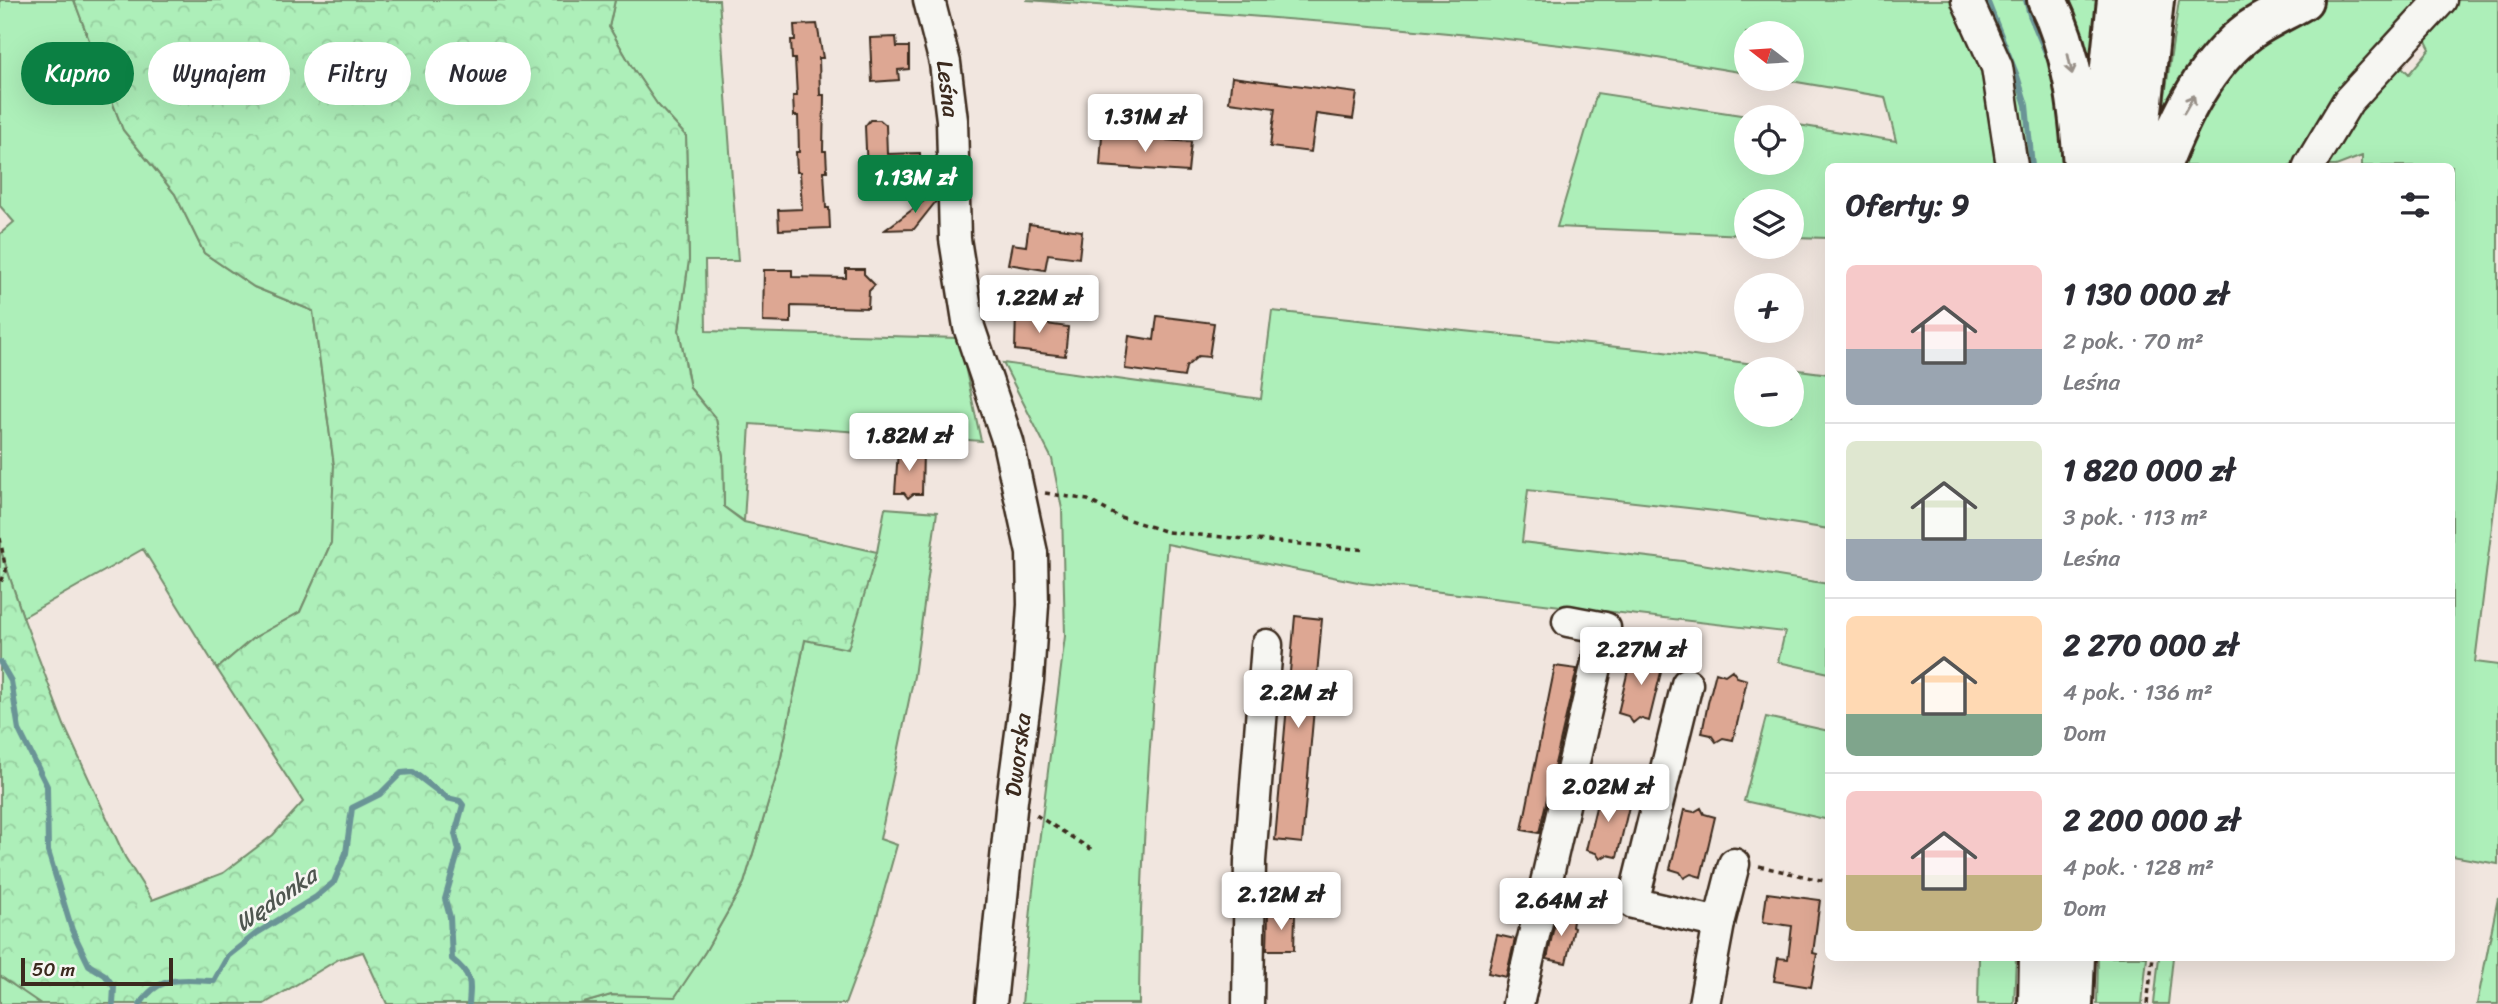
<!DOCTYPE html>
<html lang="pl">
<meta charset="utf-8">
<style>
:root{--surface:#fff;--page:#f7f7f7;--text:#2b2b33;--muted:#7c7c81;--line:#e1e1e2;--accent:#0b8043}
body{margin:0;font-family:Sriracha,sans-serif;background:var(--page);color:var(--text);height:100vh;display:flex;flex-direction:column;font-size:26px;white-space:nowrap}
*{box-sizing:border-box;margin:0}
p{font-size:23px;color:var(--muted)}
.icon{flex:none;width:38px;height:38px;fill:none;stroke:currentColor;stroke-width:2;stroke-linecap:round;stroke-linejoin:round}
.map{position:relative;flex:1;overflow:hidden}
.drawer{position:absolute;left:1825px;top:163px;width:630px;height:798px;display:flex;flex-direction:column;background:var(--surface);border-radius:10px;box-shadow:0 7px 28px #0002}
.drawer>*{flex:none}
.guide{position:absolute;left:21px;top:42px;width:665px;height:63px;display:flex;gap:14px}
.needle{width:46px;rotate:287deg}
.buttons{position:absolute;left:1734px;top:21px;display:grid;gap:14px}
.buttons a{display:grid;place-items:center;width:70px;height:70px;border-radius:50%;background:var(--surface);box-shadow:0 7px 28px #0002;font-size:35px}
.scale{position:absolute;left:21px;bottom:18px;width:152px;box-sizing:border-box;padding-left:7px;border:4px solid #3b2a1e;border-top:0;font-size:19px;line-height:24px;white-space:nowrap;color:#3b2a1e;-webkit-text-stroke:5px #f6f6f2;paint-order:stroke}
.price{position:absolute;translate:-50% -60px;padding:0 16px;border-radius:7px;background:#fff;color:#222;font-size:23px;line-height:46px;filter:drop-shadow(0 2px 4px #0008)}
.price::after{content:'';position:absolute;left:50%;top:42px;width:21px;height:16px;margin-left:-10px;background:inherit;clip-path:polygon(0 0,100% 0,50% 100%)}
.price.active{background:var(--accent);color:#fff}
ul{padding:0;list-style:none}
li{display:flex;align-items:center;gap:21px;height:175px;padding:0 21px}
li+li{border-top:2px solid var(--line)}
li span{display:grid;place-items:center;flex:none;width:196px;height:140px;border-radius:10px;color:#555}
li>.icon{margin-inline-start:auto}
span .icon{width:84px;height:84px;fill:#fffc;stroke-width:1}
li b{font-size:30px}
h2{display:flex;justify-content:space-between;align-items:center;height:84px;padding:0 21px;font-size:30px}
.chip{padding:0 24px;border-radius:32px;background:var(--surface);box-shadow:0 7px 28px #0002;font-size:24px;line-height:63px}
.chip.active{background:var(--accent);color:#fff}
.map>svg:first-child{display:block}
.green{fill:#adefb9;stroke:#748c6c;stroke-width:2;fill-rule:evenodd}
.forest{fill:url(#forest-crowns);stroke:#748c6c;stroke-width:2}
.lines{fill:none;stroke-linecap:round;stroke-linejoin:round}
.stream{stroke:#6a9496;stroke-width:6}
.building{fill:#dda793;stroke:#3b2a1e;stroke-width:2}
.minor-casing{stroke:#3b2a1e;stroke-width:35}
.highway-casing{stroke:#3b2a1e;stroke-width:44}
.path{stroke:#3b2a1e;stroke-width:3.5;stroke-dasharray:5 5;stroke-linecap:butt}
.minor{stroke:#f6f6f2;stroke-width:30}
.highway{stroke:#f6f6f2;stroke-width:38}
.oneway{stroke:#989088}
.labels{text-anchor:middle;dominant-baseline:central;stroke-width:5;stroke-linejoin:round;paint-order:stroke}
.street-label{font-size:23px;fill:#3b2a1e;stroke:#f6f6f2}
.water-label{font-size:24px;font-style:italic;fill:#4f5650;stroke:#f6f6f2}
</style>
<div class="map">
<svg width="2498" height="1004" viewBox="0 0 2498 1004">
<defs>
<pattern id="forest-crowns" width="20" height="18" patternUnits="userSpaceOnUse" patternTransform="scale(1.75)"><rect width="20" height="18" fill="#adefb9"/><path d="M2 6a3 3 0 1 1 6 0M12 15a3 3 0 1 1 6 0" fill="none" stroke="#96cd9f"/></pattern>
</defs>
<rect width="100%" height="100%" fill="#f1e6df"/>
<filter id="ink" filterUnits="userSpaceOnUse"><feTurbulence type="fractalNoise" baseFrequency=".0143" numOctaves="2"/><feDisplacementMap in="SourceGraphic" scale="14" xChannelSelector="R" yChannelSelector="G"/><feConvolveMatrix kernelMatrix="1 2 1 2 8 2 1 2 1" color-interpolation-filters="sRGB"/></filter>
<g filter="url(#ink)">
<path class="green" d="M0,0H74L123,130L175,194L204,253L254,287L313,311L334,465L331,543L300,612L252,639L217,669L143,549L23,617L0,548V234L14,222L0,206Z
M615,0H719L738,261H705L706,331L959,338L981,441L750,424L744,521L724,507L723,456L716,419L690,388L679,330L689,260L686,136L657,104L632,67L609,27Z
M1026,0H2036L2046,24L2070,166H1829V238L1792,237V201H1746V235L1557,227L1597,93L1754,117H1746V163H1792V124L1896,141L1885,97L1779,79H1792V33H1746V73C1706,67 1666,59 1626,53C1427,27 1226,14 1026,0Z
M2059,0H2098L2088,95Z
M2179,0H2263L2162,116Z
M2321,0H2433L2394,59L2409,74L2430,49L2424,37L2448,0H2498V478L2475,662L2498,665V864L2452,856V166H2362V156L2336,166H2172L2226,70Z
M1272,311L1656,351L1829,374V529L1715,511L1528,490L1522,542L1682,561L1829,584V673L1778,662L1785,632L1363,583L1167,544C1153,697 1140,850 1139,1004H1022L1032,898L1065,636L1062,509L1052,459L1003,363L1261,399ZM1746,369H1792V415H1746Z
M885,508L937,512L914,676L880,839L897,845L875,923L845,1004H580L611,995L675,996L705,952L744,883L779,767L805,640L877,552Z
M1766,717L1829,731V820L1744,801Z
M2498,898V1004H2477Z
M1979,957H2016L2014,1004H1978Z
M2098,957H2147L2142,1004H2097Z
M2159,957H2173L2168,1004H2154Z
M0,976L41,1003V1004H0Z"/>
<path class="forest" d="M74,0H615L609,27L632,67L657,104L686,136L689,260L679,330L690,388L716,419L723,456L724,507L744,522L877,552L848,649L805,640L779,767L744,883L705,952L675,997L611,995L580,1004H387L363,952L339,959L264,1004H41L0,976V548L23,617L64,725L125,857L152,900L223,873L273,835L303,802L217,669L252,639L300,612L331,543L334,465L313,311L254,287L204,253L175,194L123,130Z"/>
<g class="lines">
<path class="stream" d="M1987,0L2017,76L2026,105L2032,166
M2026,0L2030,15L2048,57
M0,662L11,681L19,730L47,786L48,851L72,930L89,965L105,975L114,987L113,1004
M140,1004C160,974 182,980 214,981L228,956L257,933L316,897L334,882L346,853L352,808L380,794L401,773L413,772L447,798L460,801L463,805L455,834L459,850L445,899L450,917L452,959C472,975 471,981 469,1004"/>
</g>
<path class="building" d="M817,24L823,58H819L820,95H824L823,151H826L827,171H824L826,208H829L830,228L779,230L778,210L802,209L800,172H797L796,152H799L798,116H794L793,96H797L795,59H792L791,40H795L794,25Z
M896,37L897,47H909V69L898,70L899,80L872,82L870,38Z
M1232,77L1357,93L1353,119L1316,114L1311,152L1270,147L1275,108L1229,102Z
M870,120H880L886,125L887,154L920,153L922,192L868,196L865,126Z
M1102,135L1191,142L1188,172L1100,166Z
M936,192L937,200L914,229L885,230Z
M1029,224L1082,231L1079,258L1048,254L1045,270L1008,264L1012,244L1026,246Z
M846,269H864V274L875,285L869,291L868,308L791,306V323L763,322L764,270H792V277L846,278Z
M1016,311L1039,314V320L1047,321L1046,324L1068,327L1065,356L1015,350Z
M1157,316L1214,323L1209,357L1198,356L1186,367L1184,377L1125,369L1129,336L1154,340Z
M898,451L923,452L922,494H913L908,498L904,493H895Z
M1295,616L1322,619L1302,843L1275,840Z
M1649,651L1654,658L1664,660L1649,721L1639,718L1633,723L1628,716L1618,713L1632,653L1642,655Z
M1555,666L1577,669L1539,833L1522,830Z
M1732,670L1737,677L1747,680L1738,720L1733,740L1723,738L1716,742L1711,735L1702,733L1708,703L1716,672L1725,675Z
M1617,789L1621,795L1631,798L1617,857L1607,855L1600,859L1596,853L1586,850L1600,790L1610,793Z
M1701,808L1704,814L1715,817L1701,877L1691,874L1684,878L1680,872L1670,869L1675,849L1684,810L1694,812Z
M1767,893L1820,900L1813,953L1817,954L1811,987L1774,981L1778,958L1788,959L1792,926L1763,922Z
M1557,912L1574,915L1572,927L1574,928L1566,963L1547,959Z
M1268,914L1295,915L1294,950H1267Z
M1497,935L1515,939L1506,977L1488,973Z"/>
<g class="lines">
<g class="minor-casing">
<g id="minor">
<path id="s1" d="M929,0L945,63L952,120L955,239L969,327L1008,442L1032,553L1033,605L1028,680L1012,800L991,1004"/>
<path d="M1967,0L1997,67L2012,166"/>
<path d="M2309,166L2348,101L2441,0"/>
<path d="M1687,684L1633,903L1719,923"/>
<path d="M1248,1004L1250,861L1267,645"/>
<path d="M1518,1004L1605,628L1568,621"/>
<path d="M1704,1004L1719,923L1734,864"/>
</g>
</g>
<g class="highway-casing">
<path id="highway" d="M2047,0C2073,52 2079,109 2083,166
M2100,162L2117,0
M2136,166L2154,0
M2161,166C2181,115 2205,64 2250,30C2266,19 2286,10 2303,0
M2038,1004L2039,957
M2073,1004L2075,957"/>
</g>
<path class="path" d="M1045,493L1088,500L1117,516L1167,532L1367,550
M0,538L6,571L0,584
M1036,815L1094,851
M1759,866L1829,882
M2147,1004L2153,957"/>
<use href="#minor" class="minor"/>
<use href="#highway" class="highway"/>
</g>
<defs><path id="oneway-shaft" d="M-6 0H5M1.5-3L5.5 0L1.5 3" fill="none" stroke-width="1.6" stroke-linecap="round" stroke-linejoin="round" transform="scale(1.75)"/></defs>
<g class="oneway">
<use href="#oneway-shaft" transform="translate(2070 64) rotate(78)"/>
<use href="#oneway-shaft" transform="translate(2189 104) rotate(-60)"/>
</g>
</g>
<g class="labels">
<g class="street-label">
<text stroke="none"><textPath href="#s1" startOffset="91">Leśna</textPath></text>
<text transform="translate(1018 755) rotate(-83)">Dworska</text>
</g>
<g class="water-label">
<text transform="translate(276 899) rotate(-35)">Wędonka</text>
</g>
</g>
</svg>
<div class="buttons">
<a><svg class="needle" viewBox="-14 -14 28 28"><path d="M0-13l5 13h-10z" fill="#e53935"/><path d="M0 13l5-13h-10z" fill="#7c7c81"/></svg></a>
<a><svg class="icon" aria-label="locate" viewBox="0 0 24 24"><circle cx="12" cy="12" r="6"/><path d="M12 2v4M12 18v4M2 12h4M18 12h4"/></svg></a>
<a><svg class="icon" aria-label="layers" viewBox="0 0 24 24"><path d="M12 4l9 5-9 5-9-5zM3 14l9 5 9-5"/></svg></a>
<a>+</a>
<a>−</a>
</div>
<div class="scale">50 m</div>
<b class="price" style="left:1145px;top:154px">1.31M zł</b>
<b class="price active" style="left:915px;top:215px">1.13M zł</b>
<b class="price" style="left:1039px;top:335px">1.22M zł</b>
<b class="price" style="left:909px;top:473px">1.82M zł</b>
<b class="price" style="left:1641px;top:687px">2.27M zł</b>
<b class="price" style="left:1298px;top:730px">2.2M zł</b>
<b class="price" style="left:1608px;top:824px">2.02M zł</b>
<b class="price" style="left:1281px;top:932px">2.12M zł</b>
<b class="price" style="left:1561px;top:938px">2.64M zł</b>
<div class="guide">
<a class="chip active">Kupno</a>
<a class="chip">Wynajem</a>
<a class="chip">Filtry</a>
<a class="chip">Nowe</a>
</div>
<section class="drawer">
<h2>Oferty: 9<svg class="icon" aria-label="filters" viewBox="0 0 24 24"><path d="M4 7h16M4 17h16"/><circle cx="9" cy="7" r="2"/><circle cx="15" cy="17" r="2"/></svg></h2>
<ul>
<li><span style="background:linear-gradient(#f6c9c9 60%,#9aa5b1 0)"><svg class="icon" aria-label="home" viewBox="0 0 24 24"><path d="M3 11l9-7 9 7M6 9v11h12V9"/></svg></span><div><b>1 130 000 zł</b><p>2 pok. · 70 m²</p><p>Leśna</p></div></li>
<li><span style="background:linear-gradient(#dfe7d0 70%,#9aa5b1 0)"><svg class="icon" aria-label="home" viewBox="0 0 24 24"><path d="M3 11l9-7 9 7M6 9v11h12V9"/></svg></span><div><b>1 820 000 zł</b><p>3 pok. · 113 m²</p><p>Leśna</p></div></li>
<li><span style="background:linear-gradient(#ffd9b3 70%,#7fa58c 0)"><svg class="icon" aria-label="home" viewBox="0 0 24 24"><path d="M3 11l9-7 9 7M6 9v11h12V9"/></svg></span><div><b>2 270 000 zł</b><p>4 pok. · 136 m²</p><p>Dom</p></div></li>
<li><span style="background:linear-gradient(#f6c9c9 60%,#c2b280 0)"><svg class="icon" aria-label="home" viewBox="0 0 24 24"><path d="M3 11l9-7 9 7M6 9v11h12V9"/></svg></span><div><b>2 200 000 zł</b><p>4 pok. · 128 m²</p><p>Dom</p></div></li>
</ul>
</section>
</div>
